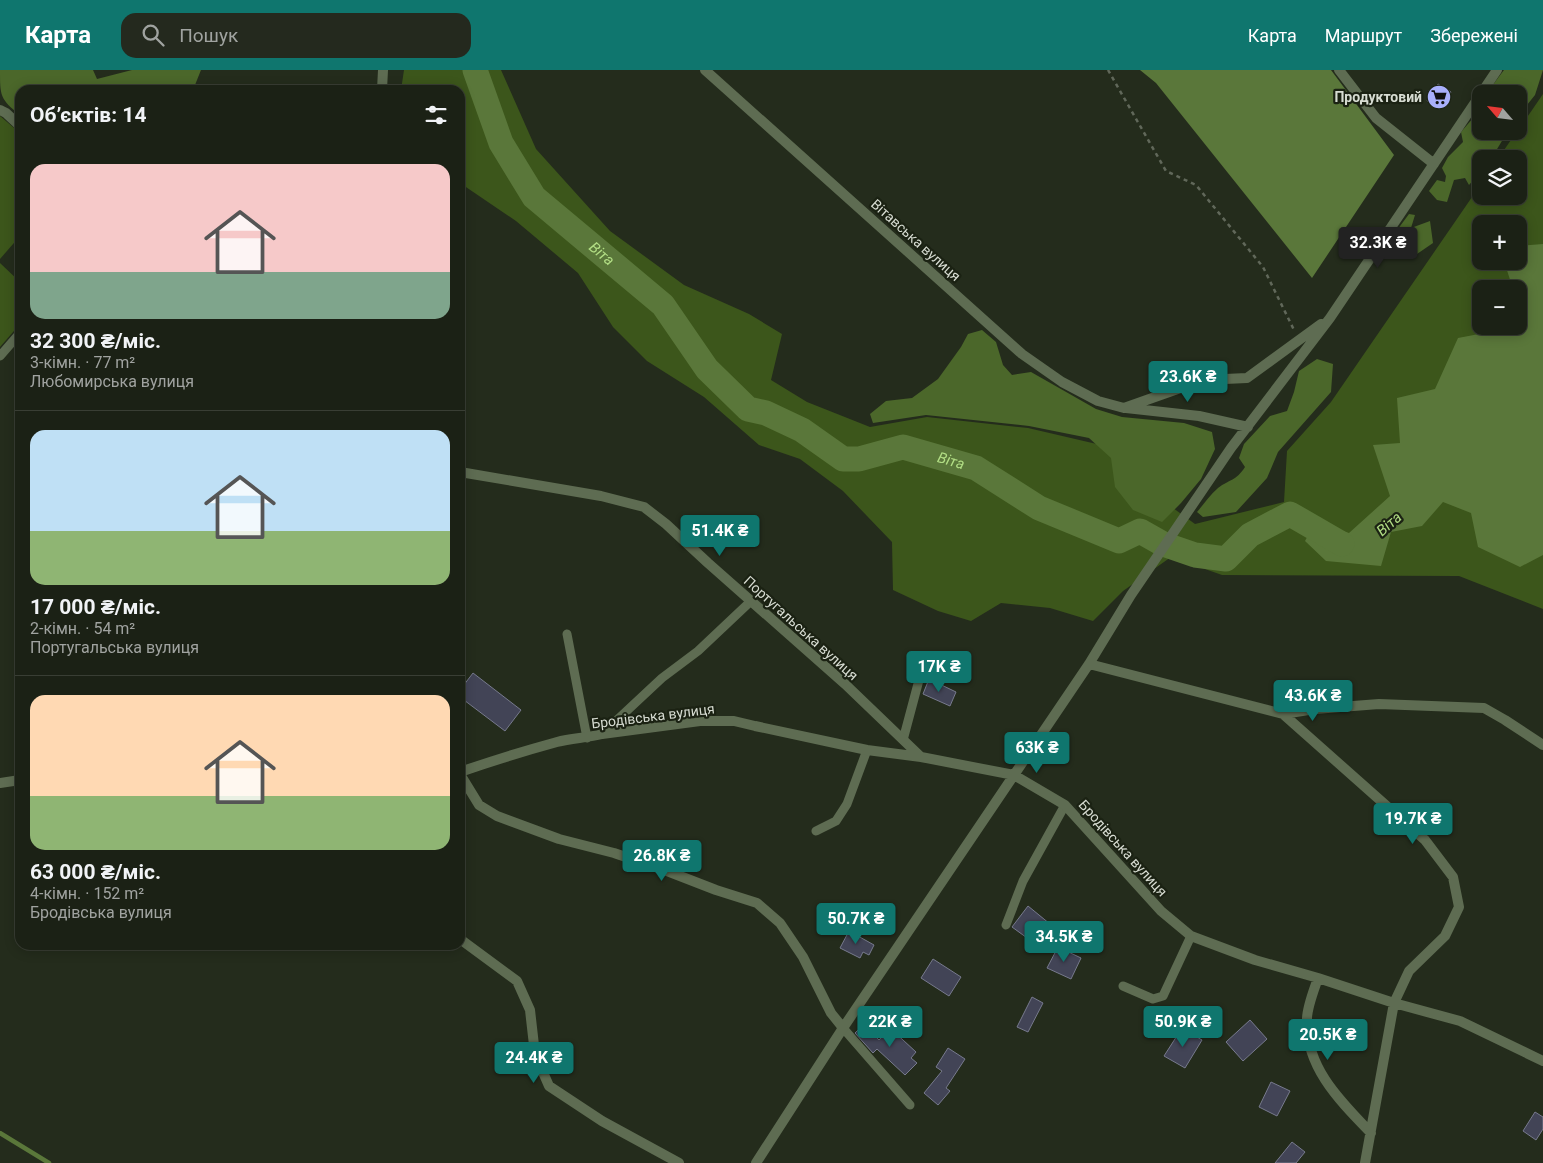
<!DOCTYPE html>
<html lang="uk">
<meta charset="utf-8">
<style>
:root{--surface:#1b2115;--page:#24291e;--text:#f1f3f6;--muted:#a0a3a0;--line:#393e34;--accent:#0f766e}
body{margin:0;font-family:Roboto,sans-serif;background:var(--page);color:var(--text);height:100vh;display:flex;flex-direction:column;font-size:19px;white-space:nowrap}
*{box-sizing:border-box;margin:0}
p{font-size:16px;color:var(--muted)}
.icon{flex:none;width:28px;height:28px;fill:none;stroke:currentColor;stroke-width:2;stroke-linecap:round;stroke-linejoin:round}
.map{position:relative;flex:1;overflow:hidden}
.details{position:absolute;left:15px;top:15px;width:450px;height:865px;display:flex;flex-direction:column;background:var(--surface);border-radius:15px;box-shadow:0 2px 12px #0003,0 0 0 1px var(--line)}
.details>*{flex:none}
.needle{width:32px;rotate:298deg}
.buttons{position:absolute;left:1472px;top:15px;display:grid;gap:10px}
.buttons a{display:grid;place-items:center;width:55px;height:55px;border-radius:10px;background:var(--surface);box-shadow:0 2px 12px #0003,0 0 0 1px var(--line);font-size:25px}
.price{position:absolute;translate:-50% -42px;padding:0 11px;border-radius:5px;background:var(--accent);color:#fff;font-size:16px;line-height:32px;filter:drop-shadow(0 1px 2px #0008)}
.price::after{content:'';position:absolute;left:50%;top:30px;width:15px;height:11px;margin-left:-8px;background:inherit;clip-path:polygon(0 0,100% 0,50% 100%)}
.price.current{background:#222;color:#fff}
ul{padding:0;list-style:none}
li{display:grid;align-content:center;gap:10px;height:265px;padding:0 15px}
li+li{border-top:1px solid var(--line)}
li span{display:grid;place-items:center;height:155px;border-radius:15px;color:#555}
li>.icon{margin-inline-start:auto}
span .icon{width:90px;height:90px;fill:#fffc;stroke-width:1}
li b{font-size:21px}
h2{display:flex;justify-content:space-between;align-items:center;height:60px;padding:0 15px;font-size:21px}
header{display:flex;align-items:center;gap:30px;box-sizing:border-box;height:70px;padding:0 25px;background:var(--accent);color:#fff}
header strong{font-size:24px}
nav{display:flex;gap:28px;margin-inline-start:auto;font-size:18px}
.search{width:350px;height:45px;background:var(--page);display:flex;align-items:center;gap:12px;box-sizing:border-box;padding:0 18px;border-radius:15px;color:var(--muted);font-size:19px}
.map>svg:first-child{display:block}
.green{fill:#3c561b;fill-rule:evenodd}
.forest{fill:#4b672a}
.water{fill:#5a773a}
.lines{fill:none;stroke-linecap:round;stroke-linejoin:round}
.stream{stroke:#5a773a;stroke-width:4.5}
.river{stroke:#5a773a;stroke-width:25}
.building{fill:#424456;stroke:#777a8d}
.path{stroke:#61685a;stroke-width:2.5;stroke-dasharray:4 4;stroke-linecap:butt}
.lane{stroke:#5e6c52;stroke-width:9}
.street{stroke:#5e6c52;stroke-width:10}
.labels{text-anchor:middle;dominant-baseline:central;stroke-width:4.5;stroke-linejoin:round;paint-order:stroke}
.poi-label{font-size:14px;font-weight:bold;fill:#d7dcd2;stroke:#1b2213;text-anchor:end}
.street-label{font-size:14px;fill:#d7dcd2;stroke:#1b2213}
.water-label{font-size:15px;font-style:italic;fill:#b1dd84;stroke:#1b2213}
</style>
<header>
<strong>Карта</strong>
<div class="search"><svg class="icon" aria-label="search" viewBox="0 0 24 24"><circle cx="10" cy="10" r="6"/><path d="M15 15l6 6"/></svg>Пошук</div>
<nav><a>Карта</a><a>Маршрут</a><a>Збережені</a></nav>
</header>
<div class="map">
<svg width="1543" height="1093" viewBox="0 0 1543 1093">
<rect width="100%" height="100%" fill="#242c1c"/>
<path class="green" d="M404,0H501L536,79L610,161L684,215L749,244L782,264L771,310L807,332L870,357L927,347L1028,358L1161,389L1173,438L1195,454L1284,432L1287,381L1331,332L1481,114V126H1519V89H1498L1517,61H1519V59L1543,24V539L1459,506L1222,505L1171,487L1123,521L1093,551L1050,538L1001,533L971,551L938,541L893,520L892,472L843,421L800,389L759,375L704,327L647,291L613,257L578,203L516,151L460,113V20H401ZM1481,154H1519V191H1481ZM1481,219H1519V256H1481Z
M0,46L20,63V166L0,189Z
M0,193L20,212V254L0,277Z"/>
<path class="forest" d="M0,0H93L97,9L132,0H201L193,20H20V45C0,29 0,26 0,0Z
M1504,0H1543L1535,25L1519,45V24H1486Z
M1481,42V61H1508L1491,89H1481V101L1469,115L1465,108L1454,110L1447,132L1437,130L1429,121L1437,110L1445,112L1446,106L1442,98L1448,87L1463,72L1461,62L1474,47Z
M1409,144L1415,145L1411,158L1430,151L1433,173L1417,184L1407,176L1382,187L1386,175Z
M982,260L996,272L1003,295L1012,305L1031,302L1096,339L1122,347L1184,353L1212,362L1215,379L1201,409L1181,433L1162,452L1133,440L1115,417L1111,388L1089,368L1029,356L926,345L873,353L870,344L886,331L912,328L938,309L961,277L968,264Z
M1317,289L1333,294L1331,322L1278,382L1267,408L1236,442L1203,447L1197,442C1204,434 1210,425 1218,418C1230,409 1236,411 1245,397L1239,388L1244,374L1270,346L1287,341L1294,322L1299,301Z"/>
<path class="water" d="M1140,0H1331L1394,85L1312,208L1156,13Z
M1543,174V485L1520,497L1478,477L1471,443L1443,432L1422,456L1391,462L1381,496L1326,491L1305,471L1315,452L1349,463L1390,426L1373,375L1400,373L1397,328L1435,319L1458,268L1479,264L1485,256H1519V219H1513L1504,191H1519V176Z"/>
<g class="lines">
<path class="stream" d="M0,1063L49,1093"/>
<path class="river" id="s1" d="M475,0L501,73L534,127L663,235L707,299L748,339L766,343L802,360L843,389H859L903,377L976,398L1039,438L1119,471L1140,461L1163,474L1195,485L1226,489L1250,465L1290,444L1342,474"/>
</g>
<path class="building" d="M1438,14L1451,22L1440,39L1427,31Z
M473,603L521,640L505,661L460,627V620Z
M929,609L956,622L950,636L923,624Z
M1028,836L1050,854L1034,873L1012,857Z
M849,861L874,875L869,885L863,882L860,888L840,878Z
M1058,877L1081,888L1071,909L1047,898Z
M933,889L961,907L949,926L921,908Z
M1032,927L1043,933L1028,962L1017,957Z
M1250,950L1267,969L1243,991L1226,972Z
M864,954L879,970L890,958L916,982L911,988L917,993L905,1005L877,979L873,983L855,963Z
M1182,958L1202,970L1185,998L1164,986Z
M948,978L965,989L946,1018L950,1021L938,1035L924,1023L942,1001L936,997Z
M1271,1012L1290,1021L1277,1046L1259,1037Z
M1535,1042L1543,1047V1059L1536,1070L1523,1061Z
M1292,1072L1305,1082L1296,1093H1275Z"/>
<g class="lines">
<path class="path" d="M1108,0L1166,101L1196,115L1263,197L1294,260"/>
<path class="lane" d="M0,286L20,263
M567,564L587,668
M602,664L662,608L698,581L751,531
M903,670L919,610
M816,761L836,751L847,734L867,680
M1006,855L1023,811L1065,735
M1123,916L1153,929L1163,926L1191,866
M843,958L910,1035"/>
<path class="street" d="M705,0L1022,284L1062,312L1098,331L1124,338L1203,310L1247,308L1321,254
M1339,0L1376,48L1434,94
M382,20L383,0
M0,40L6,43L20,56
M1126,338L1199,346L1248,357
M460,402L601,426L644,437L666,454L708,493L845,614L921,687
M1089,594L1283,644L1315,639L1379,634L1484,638L1505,650L1543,675
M1283,644L1425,770L1453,807L1459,837L1445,866L1409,901L1394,933L1365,1093
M460,702C492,691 524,681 557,672C572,668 587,668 602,664L700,651H734L755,656L867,680L921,687L1014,705L1065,735L1161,841L1191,866L1255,890L1318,908L1394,933L1460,951L1543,991
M460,704L479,735L497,746L559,769L614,783L667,801L716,820L757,833L780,853L803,887L831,943L843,958
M0,713L20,710
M460,869L517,911L530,940L535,984L549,1016L602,1051L679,1093
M1318,908C1314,920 1307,937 1307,949C1305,997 1340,1031 1371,1063
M756,1093L843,958L1089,594L1131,525L1231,378L1330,248L1497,0"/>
</g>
<defs>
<g id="supermarket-disc" transform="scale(1.25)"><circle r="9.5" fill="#a9b0fc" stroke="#1b2213"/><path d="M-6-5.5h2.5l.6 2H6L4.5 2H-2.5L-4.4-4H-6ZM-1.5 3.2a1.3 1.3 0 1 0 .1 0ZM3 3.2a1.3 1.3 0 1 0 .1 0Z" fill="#111"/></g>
</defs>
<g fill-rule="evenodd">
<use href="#supermarket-disc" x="1439" y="27"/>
</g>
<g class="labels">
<g class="poi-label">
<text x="1422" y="27">Продуктовий</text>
</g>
<g class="street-label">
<text transform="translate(916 170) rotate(42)">Вітавська вулиця</text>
<text transform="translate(801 558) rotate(42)">Португальська вулиця</text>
<text transform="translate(653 646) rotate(-7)">Бродівська вулиця</text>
<text transform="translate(1123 778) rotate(48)">Бродівська вулиця</text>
</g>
<g class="water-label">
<text stroke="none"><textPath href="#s1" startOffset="229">Віта</textPath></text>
<text stroke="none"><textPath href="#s1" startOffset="664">Віта</textPath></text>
<text transform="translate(1389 454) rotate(-41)">Віта</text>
</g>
</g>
</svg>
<div class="buttons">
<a><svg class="needle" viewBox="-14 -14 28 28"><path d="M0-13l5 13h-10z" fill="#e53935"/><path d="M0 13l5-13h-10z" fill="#a0a3a0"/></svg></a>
<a><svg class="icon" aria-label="layers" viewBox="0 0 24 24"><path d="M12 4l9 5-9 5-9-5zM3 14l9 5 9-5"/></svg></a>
<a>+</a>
<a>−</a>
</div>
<b class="price current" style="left:1378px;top:199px">32.3K ₴</b>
<b class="price" style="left:1188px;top:333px">23.6K ₴</b>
<b class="price" style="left:720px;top:487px">51.4K ₴</b>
<b class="price" style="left:939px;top:623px">17K ₴</b>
<b class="price" style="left:1313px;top:652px">43.6K ₴</b>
<b class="price" style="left:1037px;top:704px">63K ₴</b>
<b class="price" style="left:1413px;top:775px">19.7K ₴</b>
<b class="price" style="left:662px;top:812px">26.8K ₴</b>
<b class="price" style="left:856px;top:875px">50.7K ₴</b>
<b class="price" style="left:1064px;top:893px">34.5K ₴</b>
<b class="price" style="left:890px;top:978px">22K ₴</b>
<b class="price" style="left:1183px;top:978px">50.9K ₴</b>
<b class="price" style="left:1328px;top:991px">20.5K ₴</b>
<b class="price" style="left:534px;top:1014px">24.4K ₴</b>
<section class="details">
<h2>Об’єктів: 14<svg class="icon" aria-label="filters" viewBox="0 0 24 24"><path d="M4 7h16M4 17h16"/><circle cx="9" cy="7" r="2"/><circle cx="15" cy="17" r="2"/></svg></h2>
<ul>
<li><span style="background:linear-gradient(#f6c9c9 70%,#7fa58c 0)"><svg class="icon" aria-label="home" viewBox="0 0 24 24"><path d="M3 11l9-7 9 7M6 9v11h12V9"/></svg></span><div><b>32 300 ₴/міс.</b><p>3-кімн. · 77 m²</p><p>Любомирська вулиця</p></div></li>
<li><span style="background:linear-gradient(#bfe0f5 65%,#8fb573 0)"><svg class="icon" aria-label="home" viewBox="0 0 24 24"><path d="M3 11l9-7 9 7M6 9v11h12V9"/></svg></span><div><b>17 000 ₴/міс.</b><p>2-кімн. · 54 m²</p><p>Португальська вулиця</p></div></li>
<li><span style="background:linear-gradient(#ffd9b3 65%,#8fb573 0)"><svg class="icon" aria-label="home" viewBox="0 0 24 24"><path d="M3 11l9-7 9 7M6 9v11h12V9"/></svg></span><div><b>63 000 ₴/міс.</b><p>4-кімн. · 152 m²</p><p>Бродівська вулиця</p></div></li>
</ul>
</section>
</div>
